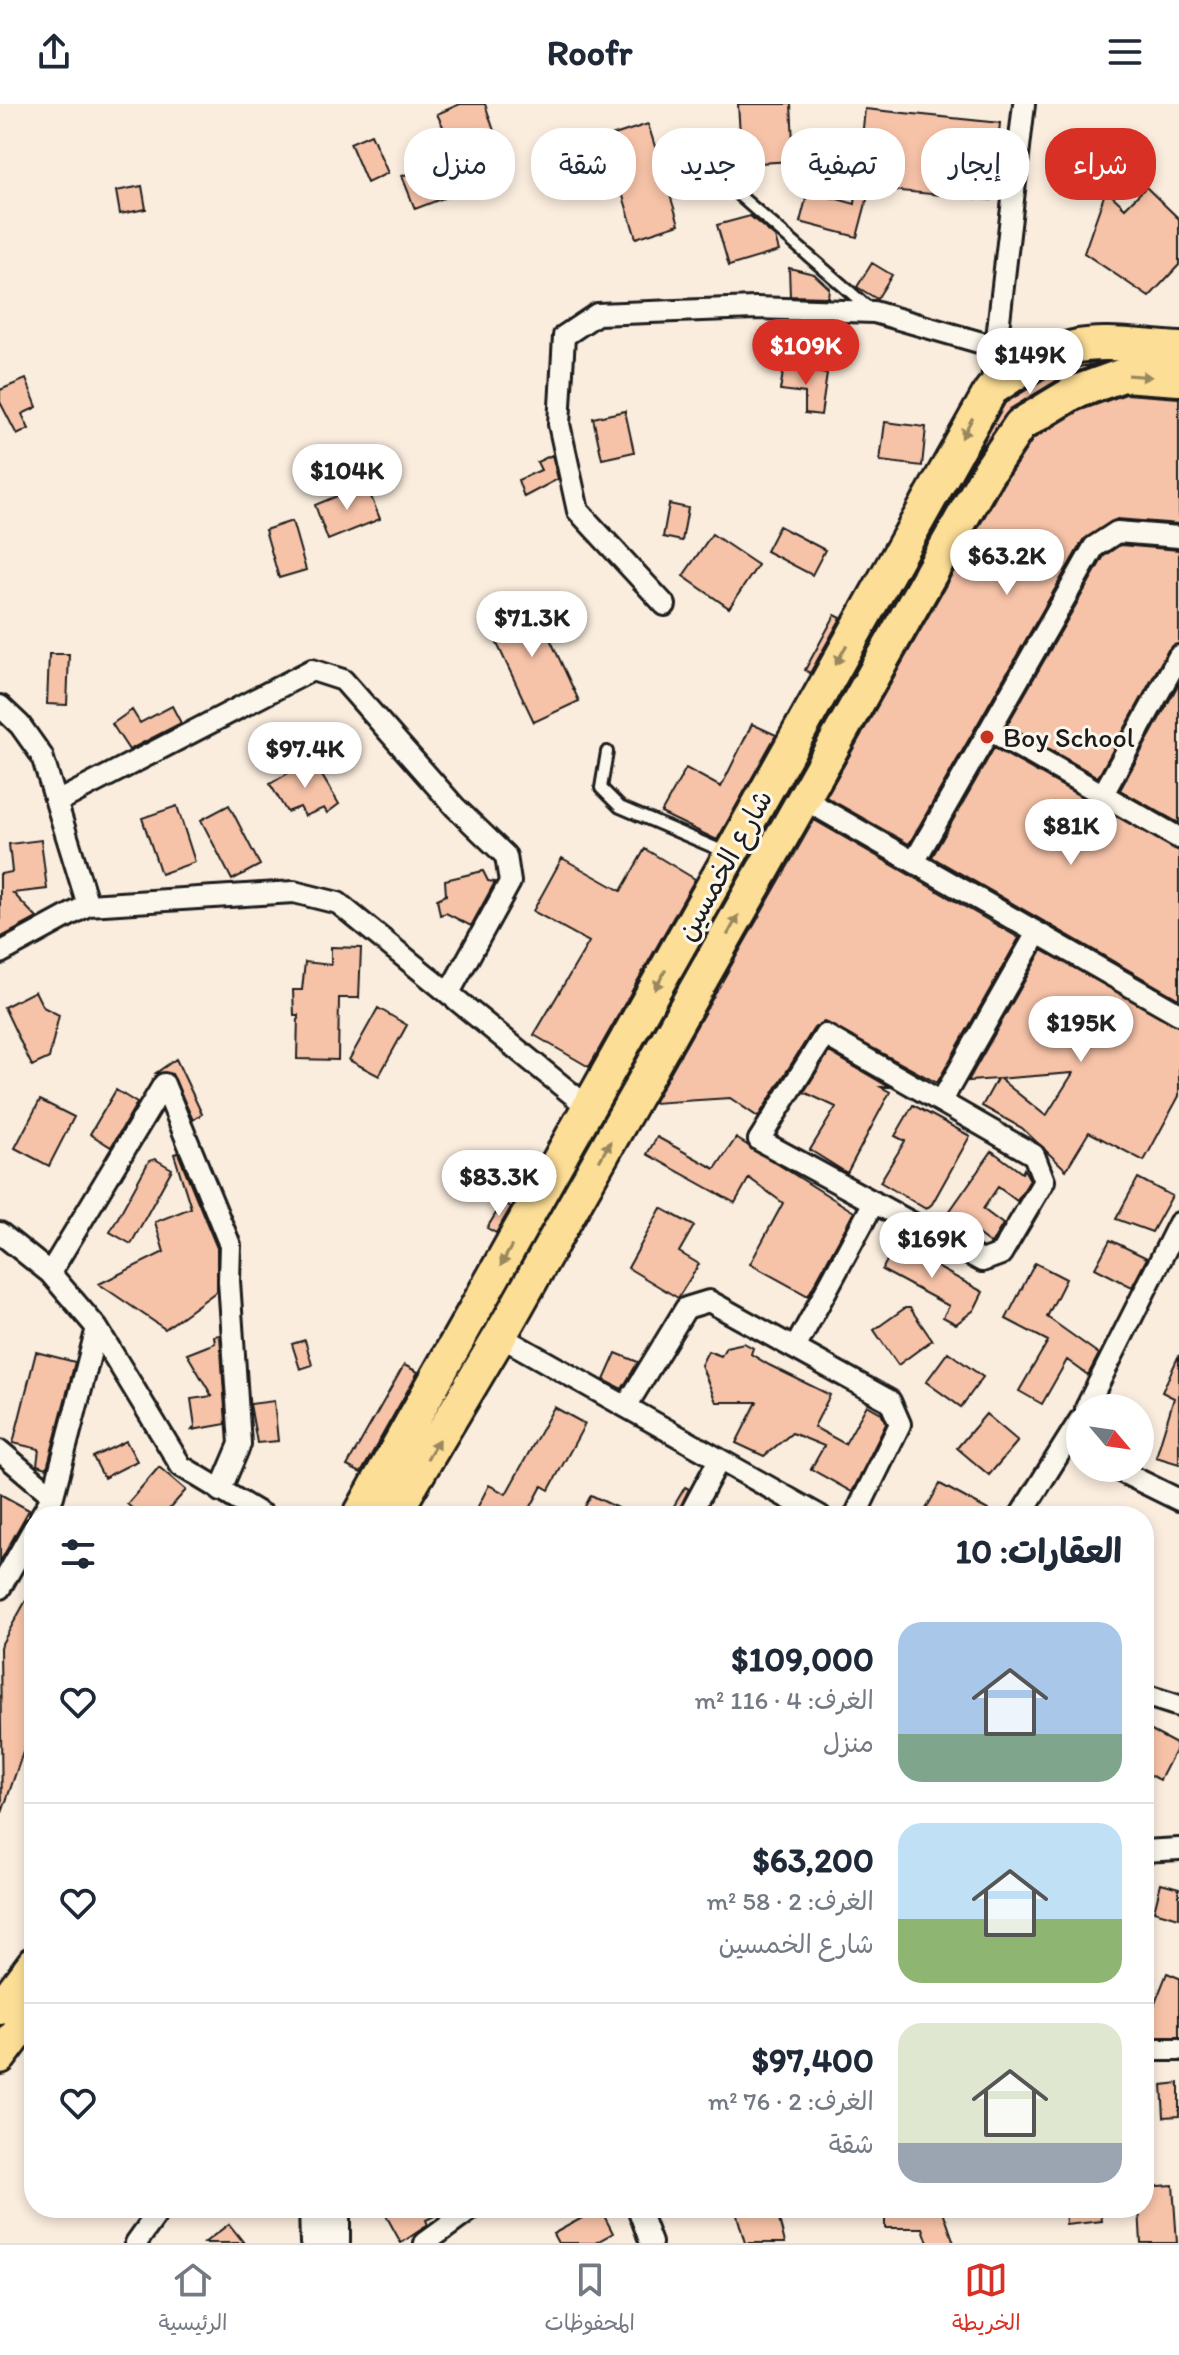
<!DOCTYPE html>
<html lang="ar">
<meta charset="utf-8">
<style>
:root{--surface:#fff;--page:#f2f2f3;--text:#1f2937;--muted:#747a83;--line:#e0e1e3;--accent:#d93025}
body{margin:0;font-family:Itim,"Playpen Sans Arabic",sans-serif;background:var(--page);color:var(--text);direction:rtl;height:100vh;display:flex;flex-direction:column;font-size:30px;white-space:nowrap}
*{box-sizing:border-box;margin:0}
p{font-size:26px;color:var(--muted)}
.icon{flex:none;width:44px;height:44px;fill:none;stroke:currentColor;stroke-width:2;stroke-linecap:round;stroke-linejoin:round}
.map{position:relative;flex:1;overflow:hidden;direction:ltr}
.sheet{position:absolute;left:24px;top:1402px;width:1130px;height:712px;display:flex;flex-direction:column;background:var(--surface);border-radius:32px;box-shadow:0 4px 12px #0003;direction:rtl}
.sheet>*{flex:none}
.guide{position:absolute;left:24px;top:24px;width:1132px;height:72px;direction:rtl;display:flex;gap:16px}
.needle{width:52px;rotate:119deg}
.buttons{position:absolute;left:1066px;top:1290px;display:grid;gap:16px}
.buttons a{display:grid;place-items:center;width:88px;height:88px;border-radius:50%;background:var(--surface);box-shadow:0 4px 12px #0003;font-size:40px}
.price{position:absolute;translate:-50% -68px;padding:0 18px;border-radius:28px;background:#fff;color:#222;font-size:26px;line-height:52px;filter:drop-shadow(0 2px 4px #0008)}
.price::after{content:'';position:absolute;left:50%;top:48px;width:24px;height:18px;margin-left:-12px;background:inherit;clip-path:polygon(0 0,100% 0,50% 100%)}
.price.current{background:var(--accent);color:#fff}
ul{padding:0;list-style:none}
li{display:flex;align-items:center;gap:24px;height:200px;padding:0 32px}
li+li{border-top:2px solid var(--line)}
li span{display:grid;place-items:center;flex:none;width:224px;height:160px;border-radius:24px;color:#555}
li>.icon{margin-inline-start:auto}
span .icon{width:96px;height:96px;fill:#fffc;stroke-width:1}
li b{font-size:34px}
h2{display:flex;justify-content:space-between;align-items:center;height:96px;padding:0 32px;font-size:34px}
.chip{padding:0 28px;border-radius:32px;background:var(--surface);box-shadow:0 4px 12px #0003;font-size:28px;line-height:72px}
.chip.current{background:var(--accent);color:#fff}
header{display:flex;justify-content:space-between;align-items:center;height:104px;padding:0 32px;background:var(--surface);font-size:36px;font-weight:700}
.menu{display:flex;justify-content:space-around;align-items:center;height:112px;border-top:2px solid var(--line);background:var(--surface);font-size:22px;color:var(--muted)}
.menu a{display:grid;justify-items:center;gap:4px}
.menu .current{color:var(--accent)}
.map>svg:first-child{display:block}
.building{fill:#f7c3a8;stroke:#1c1c1c;stroke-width:2;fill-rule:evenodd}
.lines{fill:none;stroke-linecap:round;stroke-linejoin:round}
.lane-casing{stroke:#1c1c1c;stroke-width:16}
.street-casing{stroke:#1c1c1c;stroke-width:26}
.secondary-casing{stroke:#1c1c1c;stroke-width:34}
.primary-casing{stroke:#1c1c1c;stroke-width:38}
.lane{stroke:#fbf7ec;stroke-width:10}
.street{stroke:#fbf7ec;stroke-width:20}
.secondary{stroke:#fbf7ec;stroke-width:28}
.primary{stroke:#fdde96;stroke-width:32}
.oneway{fill:#98875f}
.poi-dot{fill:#c8321e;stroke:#fbf7ec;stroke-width:3}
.labels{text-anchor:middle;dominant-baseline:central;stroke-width:6;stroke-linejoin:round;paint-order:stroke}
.poi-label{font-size:28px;fill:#1c1c1c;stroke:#fbf7ec;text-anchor:start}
.street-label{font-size:28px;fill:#1c1c1c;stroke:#fbf7ec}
</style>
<header><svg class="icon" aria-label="menu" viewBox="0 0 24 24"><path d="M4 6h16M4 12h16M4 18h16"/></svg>Roofr<svg class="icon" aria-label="share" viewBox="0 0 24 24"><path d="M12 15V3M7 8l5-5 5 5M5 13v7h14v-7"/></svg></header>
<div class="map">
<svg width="1179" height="2139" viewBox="0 0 1179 2139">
<rect width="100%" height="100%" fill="#faedde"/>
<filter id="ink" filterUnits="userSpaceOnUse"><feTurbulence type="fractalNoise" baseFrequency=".0125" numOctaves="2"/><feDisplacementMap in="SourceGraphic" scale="16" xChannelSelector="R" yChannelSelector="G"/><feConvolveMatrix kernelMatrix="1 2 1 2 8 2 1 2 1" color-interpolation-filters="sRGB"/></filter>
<g filter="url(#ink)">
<path class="building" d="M460,0H485L507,66L482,76L484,81L468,88L467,85L415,105L402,72L456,50L437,10Z
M738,0H791L794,57L742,60Z
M865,5L1000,19L992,96L870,84L857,133L800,118L808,87L855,100Z
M648,20L679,120L636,134L605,34Z
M371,30L388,69L367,79L350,39Z
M142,82L146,105L120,110L116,87Z
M1146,83L1179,115V161L1149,193L1084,149L1106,86L1125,104Z
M750,112L775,133L779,147L729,162L717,121Z
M872,159L892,171L877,195L857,183Z
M789,164L814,170L829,184L828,193L790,192Z
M1100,259L1063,273L1010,305L973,356L1005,299L1049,272L1067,265Z
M784,263L827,270L821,311L805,309V289L780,286Z
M26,275L37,303L22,310L29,325L17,331L0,298V286Z
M1126,290L1179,294V420L1117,415L1083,436L909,740L826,693L1003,380L1033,335L1081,306Z
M625,307L634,348L602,355L593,314Z
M885,318L926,323L922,362L880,357Z
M552,351L558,375L524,393L518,376L541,366L537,358Z
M366,380L380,415L328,436L315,401Z
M669,400L688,404L682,437L663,433Z
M292,417L306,466L279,474L265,426Z
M779,422L825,446L812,471L766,447Z
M712,430L758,461L729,504L683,472Z
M1120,441L1179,446V539L1168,546L1098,673L1007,621L1104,452Z
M530,492L579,597L534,618L485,514Z
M835,511L841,514L810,569L805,566Z
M49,550H69L67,601L47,600Z
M1179,579V719L1120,686Z
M172,602L181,619L129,646L112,620L132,606L140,619Z
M752,620L776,631L717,736L661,709L686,664L721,683Z
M994,644L1179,747V895L932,753Z
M312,655L339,700L327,709L324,704L305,712L300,703L287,708L270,680Z
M229,701L260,761L232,776L201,716Z
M177,702L195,758L161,770L142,714Z
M814,716L1019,834L937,979L824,918L814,924L758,1013L730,994L653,999Z
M41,736L47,785L13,789L37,814L0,834V770L12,768L9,740Z
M645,745L695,775L589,963L534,931L589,838L533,807L562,754L621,787Z
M483,767L488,777L495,778L471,822L446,809L440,811L437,795L446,791L445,776Z
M331,843L361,844L359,894H339L338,956L297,955L298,911H294L293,886H302L305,858L331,861Z
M1042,846L1179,923V992L1144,1057L1089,1028L1066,1066L1022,1024L982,1002L997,975L968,977ZM1073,969L1046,1012L1000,975L1009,974Z
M35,887L43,903L59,911L49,954L32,962L4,903Z
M378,904L407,921L379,972L349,956Z
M829,948L889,983H881L890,988L847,1069L810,1046L836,1003L804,988Z
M176,955L202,1010L193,1016L172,970L156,969Z
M116,986L137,999L111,1043L90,1030Z
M40,996L74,1013L49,1062L15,1044Z
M913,1001L970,1032L932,1100L926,1105L880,1078L905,1037L895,1032Z
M657,1033L715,1065L736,1034L854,1108L808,1192L750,1160L783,1099L749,1074L735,1099L647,1050Z
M992,1047L1022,1069L1024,1065L1030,1076L1017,1097L998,1083L983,1105L1003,1120L991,1140L949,1108Z
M178,1049L217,1144V1187L165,1225L99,1180L164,1148L155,1118L191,1104L174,1050Z
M155,1055L172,1065L131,1140L110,1128L149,1057Z
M1138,1074L1172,1092L1152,1128L1116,1115Z
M503,1098L511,1103L496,1129L487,1124Z
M661,1104L694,1122L679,1148L699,1160L678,1194L628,1164Z
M900,1131L922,1143L917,1152L983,1188L974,1206L956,1220L943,1213L949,1202L882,1166Z
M1110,1136L1147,1154L1132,1183L1095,1164Z
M1035,1159L1066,1175L1047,1213L1099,1250L1088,1271L1067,1256L1042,1300L1019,1287L1048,1237L1006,1215Z
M905,1204H910L932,1236L898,1261L874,1226Z
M220,1231L226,1320L192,1326L195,1322L191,1295L212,1292L187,1250L215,1239L214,1232Z
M305,1236L312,1261L300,1265L292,1240Z
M744,1239L753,1244L751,1250L769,1261L830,1291L814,1323L845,1340L867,1301L881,1309L886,1320L852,1388L811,1365L824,1342L792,1329L764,1352L736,1339L757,1298H716L701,1261L708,1247L721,1252L726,1243Z
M36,1248L75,1258L47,1364L37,1361L39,1345L13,1339Z
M948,1248L983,1273L961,1303L926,1278Z
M616,1249L638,1258L622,1285L604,1276Z
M1179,1251V1360L1156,1353L1174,1294L1162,1288Z
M404,1261L418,1268L361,1369L347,1362Z
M274,1297L278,1337L257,1339L250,1300Z
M554,1303L585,1320L549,1386L542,1382L526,1412H482L475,1408L489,1381L506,1390Z
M986,1310L1018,1337L989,1371L957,1344Z
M126,1337L137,1357L104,1374L93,1353Z
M159,1363L186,1386L163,1412H141L127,1400Z
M940,1380L999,1412H922Z
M685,1383L689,1385L676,1412H668Z
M0,1390L29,1406L0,1458Z
M591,1391L634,1412H580Z
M34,1482V1600L25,1621L31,1625L2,1709L0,1543Z
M1144,1623L1178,1641L1160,1676L1144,1668Z
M1161,1779L1179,1784V1814L1154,1807Z
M1167,1869L1179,1874V1933H1151L1150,1912Z
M1179,1979V2012L1164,2013L1162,1981Z
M1173,2081L1177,2139H1141L1139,2104H1144V2083Z
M382,2104H451L426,2116L428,2121L401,2139Z
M600,2104L613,2129L595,2139H558L553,2130Z
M735,2104H776L785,2139H745Z
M885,2104H942L954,2139H928L923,2124H885Z
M1065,2104H1100L1102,2117L1066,2121Z
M229,2120L244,2139H204Z"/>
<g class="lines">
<g class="lane-casing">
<path id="lane" d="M694,52L872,207
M607,648L601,684L620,703L725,748"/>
</g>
<g class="street-casing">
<path id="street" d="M991,286L1024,0
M665,501L578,407L559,320L564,232L597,210L755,204L874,208L996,243L1052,247
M0,602L20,621L42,652L88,801
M991,627L1179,734
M1103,690L1179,552
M804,695L1179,910
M57,698L312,566L343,576L455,703L506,752L510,778L450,887
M914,758L1094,443L1117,428L1179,433
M0,849L88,801L294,788L338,799L589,1004
M825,931L1034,1051L1044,1077L1001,1150L982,1157L759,1036Z
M942,996L1037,829
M0,1129L50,1169L97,1224L181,1362L264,1412
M50,1169L164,980L230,1141L229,1177L240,1340L220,1387
M500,1232L820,1412
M795,1244L874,1098
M627,1301L686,1204L709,1197L890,1297L900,1320L855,1412
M1086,1304L1179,1119
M0,1347L53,1392
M1114,1364L1179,1396
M41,1412L53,1392L97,1224
M689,1412L719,1356
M1020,1412L1080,1316
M0,1484L34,1424
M1144,1591L1179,1602
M1144,1747L1179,1745
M1144,1946H1179
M638,2104L651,2139
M136,2139L161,2104
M425,2139L473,2104"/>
</g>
<g class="secondary-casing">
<path id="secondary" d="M314,2104L315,2139
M335,2104V2139"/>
</g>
<g class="primary-casing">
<path id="primary" d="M359,1412L991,286C1071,230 1085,238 1179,245
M393,1412L500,1232L987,370L1020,321L1073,289L1123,271L1179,275
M0,1904L34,1859
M0,1953L34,1908"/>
</g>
<use href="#lane" class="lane"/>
<use href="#street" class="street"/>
<use href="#secondary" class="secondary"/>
<use href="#primary" class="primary"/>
</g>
<defs><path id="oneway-solid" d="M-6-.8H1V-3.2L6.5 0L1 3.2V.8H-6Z" transform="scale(2)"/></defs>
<g class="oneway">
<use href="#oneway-solid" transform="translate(1140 272) rotate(4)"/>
<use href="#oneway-solid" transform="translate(967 324) rotate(118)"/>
<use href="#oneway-solid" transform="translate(841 551) rotate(119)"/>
<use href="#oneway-solid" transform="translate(733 821) rotate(-61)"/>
<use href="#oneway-solid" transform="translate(660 876) rotate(119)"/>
<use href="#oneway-solid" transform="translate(605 1047) rotate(-61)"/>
<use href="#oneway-solid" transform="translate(506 1152) rotate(119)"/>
<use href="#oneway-solid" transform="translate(433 1345) rotate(-59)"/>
</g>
</g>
<circle class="poi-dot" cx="987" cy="633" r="8"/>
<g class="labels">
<g class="poi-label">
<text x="1003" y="633">Boy School</text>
</g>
<g class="street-label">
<text transform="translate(724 761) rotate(-61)">شارع الخمسين</text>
</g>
</g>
</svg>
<div class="buttons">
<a><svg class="needle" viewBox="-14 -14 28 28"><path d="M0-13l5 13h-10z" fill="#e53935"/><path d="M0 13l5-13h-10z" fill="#747a83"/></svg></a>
</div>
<b class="price current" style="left:806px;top:283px">$109K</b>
<b class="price" style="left:1030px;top:292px">$149K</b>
<b class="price" style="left:347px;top:408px">$104K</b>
<b class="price" style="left:1007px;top:493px">$63.2K</b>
<b class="price" style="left:532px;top:555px">$71.3K</b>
<b class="price" style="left:305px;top:686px">$97.4K</b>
<b class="price" style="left:1071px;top:763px">$81K</b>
<b class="price" style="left:1081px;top:960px">$195K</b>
<b class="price" style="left:499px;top:1114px">$83.3K</b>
<b class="price" style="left:932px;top:1176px">$169K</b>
<div class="guide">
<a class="chip current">شراء</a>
<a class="chip">إيجار</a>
<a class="chip">تصفية</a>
<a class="chip">جديد</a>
<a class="chip">شقة</a>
<a class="chip">منزل</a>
</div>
<section class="sheet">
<h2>العقارات: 10<svg class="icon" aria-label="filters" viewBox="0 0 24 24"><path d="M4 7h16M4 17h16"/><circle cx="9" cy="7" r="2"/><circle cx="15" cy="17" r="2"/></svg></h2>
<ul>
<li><span style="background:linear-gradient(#a9c7e8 70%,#7fa58c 0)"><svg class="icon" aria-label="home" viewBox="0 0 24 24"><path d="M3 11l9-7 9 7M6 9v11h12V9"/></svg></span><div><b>$109,000</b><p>الغرف: 4 · 116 m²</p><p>منزل</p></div><svg class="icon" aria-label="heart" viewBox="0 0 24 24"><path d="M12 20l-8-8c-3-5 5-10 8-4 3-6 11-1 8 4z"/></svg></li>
<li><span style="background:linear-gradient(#bfe0f5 60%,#8fb573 0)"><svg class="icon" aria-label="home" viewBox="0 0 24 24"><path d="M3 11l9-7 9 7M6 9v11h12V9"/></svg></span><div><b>$63,200</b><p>الغرف: 2 · 58 m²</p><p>شارع الخمسين</p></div><svg class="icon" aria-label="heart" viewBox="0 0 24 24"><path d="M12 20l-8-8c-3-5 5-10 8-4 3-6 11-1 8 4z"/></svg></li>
<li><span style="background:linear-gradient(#dfe7d0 75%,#9aa5b1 0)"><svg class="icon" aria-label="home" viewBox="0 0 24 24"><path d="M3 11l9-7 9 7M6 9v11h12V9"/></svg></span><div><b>$97,400</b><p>الغرف: 2 · 76 m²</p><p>شقة</p></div><svg class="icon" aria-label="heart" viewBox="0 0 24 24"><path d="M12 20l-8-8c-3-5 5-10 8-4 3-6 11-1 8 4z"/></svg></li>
</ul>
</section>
</div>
<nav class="menu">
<a class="current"><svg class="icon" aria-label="map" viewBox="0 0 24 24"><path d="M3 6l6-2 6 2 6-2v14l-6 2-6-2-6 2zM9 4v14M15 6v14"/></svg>الخريطة</a>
<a><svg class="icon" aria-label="saved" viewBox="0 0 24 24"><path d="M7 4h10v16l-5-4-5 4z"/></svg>المحفوظات</a>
<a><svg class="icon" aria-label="home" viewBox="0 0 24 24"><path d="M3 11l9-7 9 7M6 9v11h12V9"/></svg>الرئيسية</a>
</nav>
